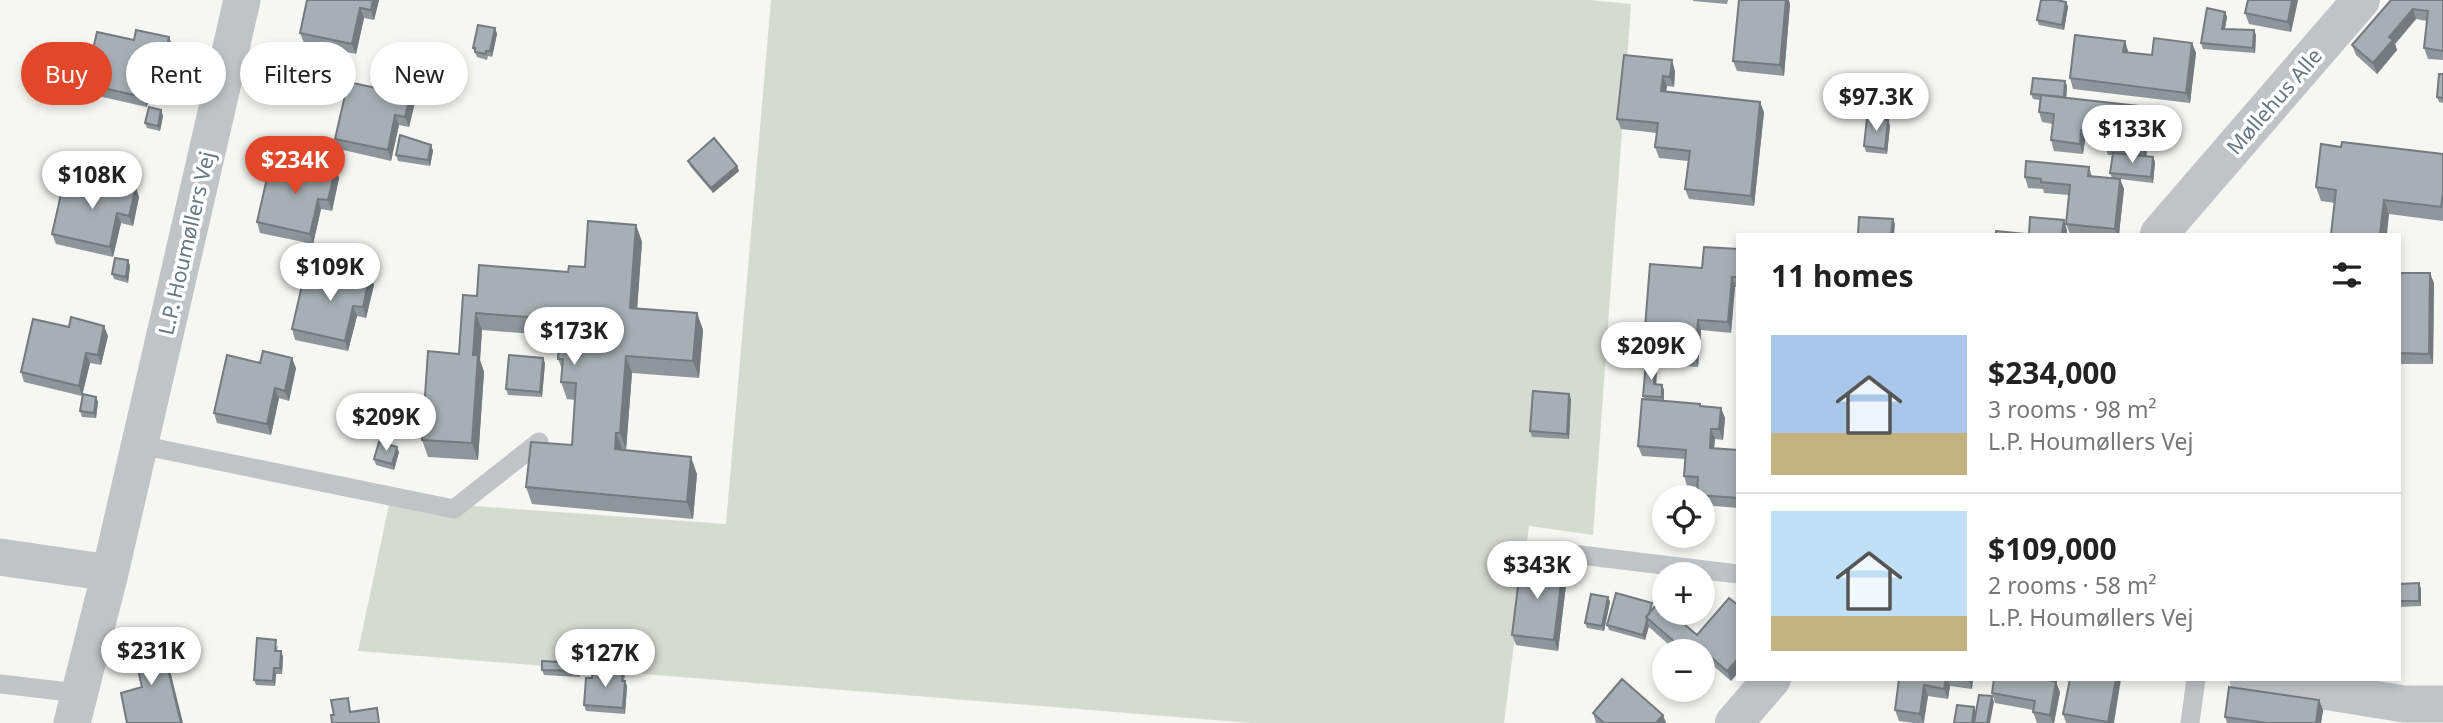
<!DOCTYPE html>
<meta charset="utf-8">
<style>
:root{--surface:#fff;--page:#f2f2f2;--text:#222;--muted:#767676;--line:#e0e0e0;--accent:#e14728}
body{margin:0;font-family:"Noto Sans",sans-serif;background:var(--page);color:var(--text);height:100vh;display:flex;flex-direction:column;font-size:26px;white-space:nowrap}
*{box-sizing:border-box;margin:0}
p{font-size:23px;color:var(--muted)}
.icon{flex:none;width:38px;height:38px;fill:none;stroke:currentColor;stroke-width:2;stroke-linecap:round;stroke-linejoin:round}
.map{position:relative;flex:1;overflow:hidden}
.drawer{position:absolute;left:1736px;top:233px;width:665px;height:448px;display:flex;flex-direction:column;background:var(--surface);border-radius:0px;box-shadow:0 4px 10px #0003}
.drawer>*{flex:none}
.top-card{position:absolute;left:21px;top:42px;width:665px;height:63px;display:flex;gap:14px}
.tools{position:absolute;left:1652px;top:485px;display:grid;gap:14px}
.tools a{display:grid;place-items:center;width:63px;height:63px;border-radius:50%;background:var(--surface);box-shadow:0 4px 10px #0003;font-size:35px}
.price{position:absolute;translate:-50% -60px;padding:0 16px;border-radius:24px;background:#fff;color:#222;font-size:23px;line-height:46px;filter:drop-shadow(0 2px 4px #0008)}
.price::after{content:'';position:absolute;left:50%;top:42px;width:21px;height:16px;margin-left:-10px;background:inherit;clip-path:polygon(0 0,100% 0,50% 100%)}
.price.on{background:var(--accent);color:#fff}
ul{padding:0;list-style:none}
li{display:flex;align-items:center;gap:21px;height:175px;padding:0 35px}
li+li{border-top:2px solid var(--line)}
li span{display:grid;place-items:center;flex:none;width:196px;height:140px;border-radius:0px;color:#555}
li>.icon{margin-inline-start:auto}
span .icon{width:84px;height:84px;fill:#fffc;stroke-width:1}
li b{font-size:30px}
h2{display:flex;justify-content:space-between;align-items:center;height:84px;padding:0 35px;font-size:30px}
.tag{padding:0 24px;border-radius:32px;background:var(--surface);box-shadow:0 4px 10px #0003;font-size:24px;line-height:63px}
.tag.on{background:var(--accent);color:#fff}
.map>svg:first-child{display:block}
.green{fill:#d6dbd2}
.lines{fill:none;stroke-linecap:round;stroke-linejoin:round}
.service{stroke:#c0c4c7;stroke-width:19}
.minor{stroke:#c0c4c7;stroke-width:37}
.tertiary{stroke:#c0c4c7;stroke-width:38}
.wall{fill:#8f969b}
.shaded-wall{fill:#747a7e}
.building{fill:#a6afb4;stroke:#747a7e;stroke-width:2}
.labels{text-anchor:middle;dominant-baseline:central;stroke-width:7;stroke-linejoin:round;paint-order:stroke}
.street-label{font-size:21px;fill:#667884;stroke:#fff}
</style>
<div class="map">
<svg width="2443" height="723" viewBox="0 0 2443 723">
<rect width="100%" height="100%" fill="#f6f6f3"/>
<path class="green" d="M771,0H1589L1631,4L1593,535L1529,526L1504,723H1251L358,651L390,500L726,524Z"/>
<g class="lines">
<path class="service" d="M140,445L454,509L539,442
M1547,551L1738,574
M0,684L78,693
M2190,723L2196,679"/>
<path class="minor" d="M0,557L110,573
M2248,679L2404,704H2443
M72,723L110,573L242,0"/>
<path class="tertiary" d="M2159,234L2361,0
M1734,723L1772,679"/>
</g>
<path class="wall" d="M379,0L374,20L364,18L356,54L304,43L300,33Z
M1693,0H1728L1727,4L1693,1Z
M2298,0L2291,32L2249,24L2245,13Z
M2391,0H2443V60L2428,59L2424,48L2427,21L2416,19L2395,44L2397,50L2377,74L2356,55L2352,45Z
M2066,2L2068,7L2064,30L2039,25L2037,20Z
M1790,4L1784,76L1737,71L1733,61Z
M2225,12L2227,17L2225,29L2256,35L2255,53L2203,49L2201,43Z
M495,28L497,34L492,57L488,56L487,60L477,57L473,48Z
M2125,41L2128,52L2152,55L2192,43L2196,53L2190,103L2073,89L2070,78Z
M173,47L166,77L154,75L147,107L89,94L85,84Z
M1624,55L1675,71L1674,87L1667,86L1666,91L1764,112L1754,206L1689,199L1685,189L1688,161L1659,158L1655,147L1657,133L1621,129L1617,119Z
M2443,74V103L2439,102L2437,97Z
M2065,81L2067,86L2066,98L2147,107L2151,117L2146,156L2153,157L2155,162L2153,183L2120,179L2124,189L2119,234H2070L2066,224L2069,195L2044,193L2043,189L2028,188L2025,177L2089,167L2092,176L2112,178L2110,173L2113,155H2108L2105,145L2106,130L2097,129L2095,141L2085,140L2083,154L2054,151L2051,140L2053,124L2042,122L2039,112L2040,100L2033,99L2031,94Z
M381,89L417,94L409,127L399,125L391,161L339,149L335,139Z
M161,110L163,116L160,131L147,128L145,123Z
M1888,120L1890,126L1887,154L1866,152L1864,146Z
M431,145L433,151L430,166L398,161L396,155Z
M2341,147L2443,154V221L2389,214L2335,203L2321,201L2316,187Z
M688,161L737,166L739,171L713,193L690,166Z
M336,168L339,178L332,211L321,209L313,244L260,233L257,222L303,172Z
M139,197L133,226L121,223L113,257L56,244L52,234Z
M636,225L642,242L637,308L697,313L703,330L699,378L632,373L626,450H622L697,474L693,519L532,504L526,487L572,445L575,400L567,399L561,382L562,369L558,359L560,336L482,330L480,360L484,372L478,460L428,457L422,440L459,354L477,296L585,267Z
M1738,249V287H1735L1731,333L1701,330L1698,367L1656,364L1657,368L1656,384L1662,385L1664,390V401L1700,404L1701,406L1721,408L1725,418L1723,440L1715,439L1714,448L1738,450V508L1703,505V497H1698L1697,495V487L1687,486L1684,476L1685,459L1642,456L1638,446L1645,400L1643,396L1646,362L1643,353Z
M128,260L130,266L128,283L114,279L112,274Z
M2399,273L2434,283L2433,364H2399Z
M338,279L374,285L366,318L357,316L348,351L295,340L292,329Z
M108,336L101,365L90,363L82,396L24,382L21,372Z
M260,363L296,368L289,401L279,398L271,435L217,423L214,413Z
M545,363L542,397L508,395L506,389Z
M1569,394L1571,399L1569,439L1532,437L1530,431Z
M96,397L98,402L96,418L82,417L80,411Z
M399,452L394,470L376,465L374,459Z
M1563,567L1567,577L1558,651L1516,645L1512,635Z
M2419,583L2421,589V606L2399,607V584Z
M1608,597L1610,602L1604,631L1587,628L1585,623Z
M1729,598L1731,681L1703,657V651H1676L1649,627V626L1645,640L1609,630L1607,625L1654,608L1677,618L1697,635Z
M278,645L277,651H281L283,657L282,674H276L275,686L256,685L254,680Z
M581,668L580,677L544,675L542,670Z
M623,671L625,676L624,681L627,686L625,714L586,711L584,705L592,678Z
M1899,679H1973L1972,689L1950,686L1948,699L1928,696L1924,723H1914L1899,721L1895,710Z
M1994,679H2050L2049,680L2060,692L2054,723H2037L2033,712V710L1995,703L1992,693Z
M2319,700L2323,710L2321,723H2227L2225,717Z
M1593,713L1663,715L1666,723H1596Z
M2063,714L2114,723H2066Z"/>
<path class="shaded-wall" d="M373,0H379L374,20L371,10Z
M1786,0H1789L1790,4L1784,76L1780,65Z
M2292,0H2298L2291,32L2288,22Z
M2066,2L2068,7L2064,30L2062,25Z
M360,8L364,18L356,54L352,44Z
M2413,9L2416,19L2395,44L2397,50L2377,74L2373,63L2389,37Z
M2225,12L2227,17L2224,34L2222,29Z
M495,28L497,34L492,57L490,51Z
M2254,30L2256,35L2255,53L2253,48Z
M169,37L173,47L166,77L162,67Z
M2125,41L2128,51L2127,62L2123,52Z
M2192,43L2196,53L2190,103L2186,93Z
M1672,60L1675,71L1674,87L1670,77Z
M151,65L154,75L147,107L143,97Z
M1663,76L1667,86L1665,101L1661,91Z
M2065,81L2067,86L2066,102L2064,97Z
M413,84L417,94L409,127L405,117Z
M1760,102L1764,112L1754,206L1751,196Z
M2147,107L2151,117L2146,159L2142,149Z
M161,110L163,116L160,131L158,126Z
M395,115L399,125L391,161L388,150Z
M2093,118L2097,129L2095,141L2091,131Z
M1888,120L1890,126L1887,154L1885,149Z
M2081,130L2085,140L2083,154L2080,144Z
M431,145L433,151L430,166L428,160Z
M2153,157L2155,162L2153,183L2151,177Z
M737,166L739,171L713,193L711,188Z
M336,168L339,178L332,211L328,200Z
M2120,179L2124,189L2119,234H2117L2115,229Z
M136,187L139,197L133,226L129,216Z
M318,199L321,209L313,244L310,234Z
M2384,200L2389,214L2387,234H2380Z
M117,213L121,223L113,257L110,247Z
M1893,219L1895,224L1894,234H1891Z
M2064,220L2067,230V234H2062Z
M636,225L642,242L636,325L630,308Z
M128,260L130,266L128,283L126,277Z
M2430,273L2434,283L2433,364L2429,354Z
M370,274L374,285L366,318L363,307Z
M1732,277L1735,287L1731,333L1728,322Z
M353,306L357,316L348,351L345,341Z
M476,313L482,330L480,360L484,372L478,460L472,443L473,355Z
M697,313L703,330L699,378L693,361Z
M1698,320L1701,330L1698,367L1695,357Z
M104,326L108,336L101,365L98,355Z
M86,353L90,363L82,396L79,386Z
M626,356L632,373L626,450L620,433Z
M292,358L296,368L289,401L285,391Z
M543,358L545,363L542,397L540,392Z
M1655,363L1657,368L1656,390L1654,384Z
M1662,385L1664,390V402L1662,397Z
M275,388L279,398L271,435L267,424Z
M1569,394L1571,399L1569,439L1567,434Z
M96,397L98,402L96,418L94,413Z
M1721,408L1725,418L1723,440L1719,429Z
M1711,429L1715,439L1713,458L1710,448Z
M616,433L623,450L615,449Z
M397,447L399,452L394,470L392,464Z
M691,457L697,474L693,519L687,502Z
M1563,567L1567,577L1558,651L1554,640Z
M2419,583L2421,589V606L2419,601Z
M1608,597L1610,602L1604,631L1602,626Z
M1647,620L1649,626L1645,640L1643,635Z
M160,636L165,650L183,723H181Z
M1692,641L1696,651H1684V650Z
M281,651L283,657L282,674L280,668Z
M1738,659V673L1731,681L1727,671Z
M274,668L276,674L275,686L273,681Z
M1946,679H1947L1950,686L1948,699L1944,689Z
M1968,679H1973L1972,689Z
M2116,679H2121L2114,723H2108Z
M625,681L627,686L625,714L623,708Z
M2056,682L2060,692L2054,723H2053L2050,715Z
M1924,685L1928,696L1923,723L1920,714Z
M1992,696L1994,702L1990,723H1987Z
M2319,700L2323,710L2321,723H2316Z
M1974,707L1976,713L1974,723H1972Z
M1663,715L1666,723H1656Z"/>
<path class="building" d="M307,0H373L371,10L360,8L352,44L300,33Z
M1739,0H1786L1780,65L1733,61Z
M2041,0H2057L2066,2L2062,25L2037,20Z
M2248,0H2292L2288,22L2245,13Z
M2391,0H2443V51L2424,48L2428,11L2413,9L2389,37L2393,40L2373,63L2352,45Z
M2207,8L2225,12L2222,29L2254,30L2253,48L2201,43Z
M478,25L495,28L490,51H486V54L475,52V48H473Z
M136,30L169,37L162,67L151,65L143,97L85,84L97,32L134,40Z
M2075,35L2125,41L2123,52L2152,55L2154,38L2192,43L2186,93L2070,78Z
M1624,55L1672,60L1670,77L1663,76L1661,91L1760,102L1751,196L1685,189L1690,151L1655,147L1658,123L1617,119Z
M2439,74H2443V98L2437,97Z
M384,77L413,84L405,117L395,115L388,150L335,139L348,82L381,89Z
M2033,78L2065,81L2064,97L2031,94Z
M2041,95L2147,107L2142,149L2105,145L2107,120L2093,118L2091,131L2081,130L2080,144L2051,140L2054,114L2039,112Z
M149,107L161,110L158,126L145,123Z
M1867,118L1888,120L1885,149L1864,146Z
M400,135L431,145L428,160L396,155Z
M714,138L737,166L711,188L688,161Z
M2342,142L2443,154V192L2441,207L2384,200L2380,234H2331L2336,190L2316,187L2321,144L2341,147Z
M2113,153L2153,157L2151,177L2110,173Z
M306,161L336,168L328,200L318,199L310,234L257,222L270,165L303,172Z
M2026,161L2089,167L2088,176L2120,179L2115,229L2066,224L2070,185L2041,182V179L2025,177Z
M103,179L136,187L129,216L117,213L110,247L52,234L64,181L100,189Z
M1859,217L1893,219L1891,234H1858Z
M2030,217L2064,220L2062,234H2029Z
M588,221L636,225L630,308L697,313L693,361L626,356L620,433H616L615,449L691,457L687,502L526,487L531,442L572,445L576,383L561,382L563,359H558L560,333H564L565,320L476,313L473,355H478L472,443L422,440L428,351L459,354L463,295L477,296L479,265L568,272L569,266L585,267Z
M1996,231L2026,234H1996Z
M1704,247L1738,249V277H1732L1728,322L1698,320L1695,357L1643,353L1650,264L1702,268Z
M115,258L128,260L126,277L112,274Z
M340,267L370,274L363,307L353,306L345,341L292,329L305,272L338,279Z
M2399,273H2430L2429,354L2399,353Z
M71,317L104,326L98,355L86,353L79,386L21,372L33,319L69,327Z
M263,351L292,358L285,391L275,388L267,424L214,413L227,355L260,363Z
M509,355L543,358L540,392L506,389Z
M1646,362L1655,363L1654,384L1662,385V397L1643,396Z
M1533,391L1569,394L1567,434L1530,431Z
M83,394L96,397L94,413L80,411Z
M1642,399L1700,404V406L1721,408L1719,429H1711L1710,448L1738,450V498L1697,495L1698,477L1684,476L1686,450L1638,446Z
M379,442L397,447L392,464L374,459Z
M1521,562L1563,567L1554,640L1512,635Z
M2419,583V601H2399V584Z
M1616,593L1652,603L1649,614L1646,617L1647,620L1643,635L1607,625Z
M1591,594L1608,597L1602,626L1585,623Z
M1729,598L1738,605V659L1727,671L1692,641L1684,650L1646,617L1661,599L1664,602V612H1672L1671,613L1697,635Z
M160,636L181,723H127L121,693L142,687L132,643Z
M257,638L276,640L275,651H281L280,668H274L273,681L254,680Z
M542,661L579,663L578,671L542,670Z
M593,668L623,671L622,681H625L623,708L584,705L586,678H592Z
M1622,679L1663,715L1656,723H1604L1593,713Z
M1899,679H1946L1944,689L1924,685L1920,714L1895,710Z
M1994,679H2044L2056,682L2050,715L2033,712L2035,701L1992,693Z
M2070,679H2116L2108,722L2063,714Z
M2229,687L2319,700L2316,723H2267L2225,717Z
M1979,695L1992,696L1987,723H1974Z
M348,698L350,712L377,708L379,723H332L331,715H334L331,700Z
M1957,705L1974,707L1972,723H1954Z"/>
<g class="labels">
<g class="street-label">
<text transform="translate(2274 101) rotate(-49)">Møllehus Alle</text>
<text transform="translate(186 243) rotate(-77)">L.P. Houmøllers Vej</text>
</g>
</g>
</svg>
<div class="tools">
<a><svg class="icon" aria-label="locate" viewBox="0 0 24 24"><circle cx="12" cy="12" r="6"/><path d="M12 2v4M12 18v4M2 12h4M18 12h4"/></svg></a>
<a>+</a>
<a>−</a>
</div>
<b class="price" style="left:1876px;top:133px">$97.3K</b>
<b class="price" style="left:2132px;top:165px">$133K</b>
<b class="price on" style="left:295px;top:196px">$234K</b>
<b class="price" style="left:92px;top:211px">$108K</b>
<b class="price" style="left:330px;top:303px">$109K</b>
<b class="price" style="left:574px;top:367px">$173K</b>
<b class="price" style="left:1651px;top:382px">$209K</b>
<b class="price" style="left:386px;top:453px">$209K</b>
<b class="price" style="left:1537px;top:601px">$343K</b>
<b class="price" style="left:151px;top:687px">$231K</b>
<b class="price" style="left:605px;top:689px">$127K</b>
<div class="top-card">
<a class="tag on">Buy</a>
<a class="tag">Rent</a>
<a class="tag">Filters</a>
<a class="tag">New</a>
</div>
<section class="drawer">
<h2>11 homes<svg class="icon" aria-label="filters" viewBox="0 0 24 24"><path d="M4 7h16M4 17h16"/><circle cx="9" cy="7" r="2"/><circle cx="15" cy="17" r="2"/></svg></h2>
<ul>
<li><span style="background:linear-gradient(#a9c7e8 70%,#c2b280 0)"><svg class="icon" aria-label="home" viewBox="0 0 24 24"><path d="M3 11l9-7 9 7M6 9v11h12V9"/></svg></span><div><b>$234,000</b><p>3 rooms · 98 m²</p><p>L.P. Houmøllers Vej</p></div></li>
<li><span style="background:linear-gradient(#bfe0f5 75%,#c2b280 0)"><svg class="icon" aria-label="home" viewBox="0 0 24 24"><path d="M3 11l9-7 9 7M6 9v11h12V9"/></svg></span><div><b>$109,000</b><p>2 rooms · 58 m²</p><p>L.P. Houmøllers Vej</p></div></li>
</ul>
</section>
</div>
